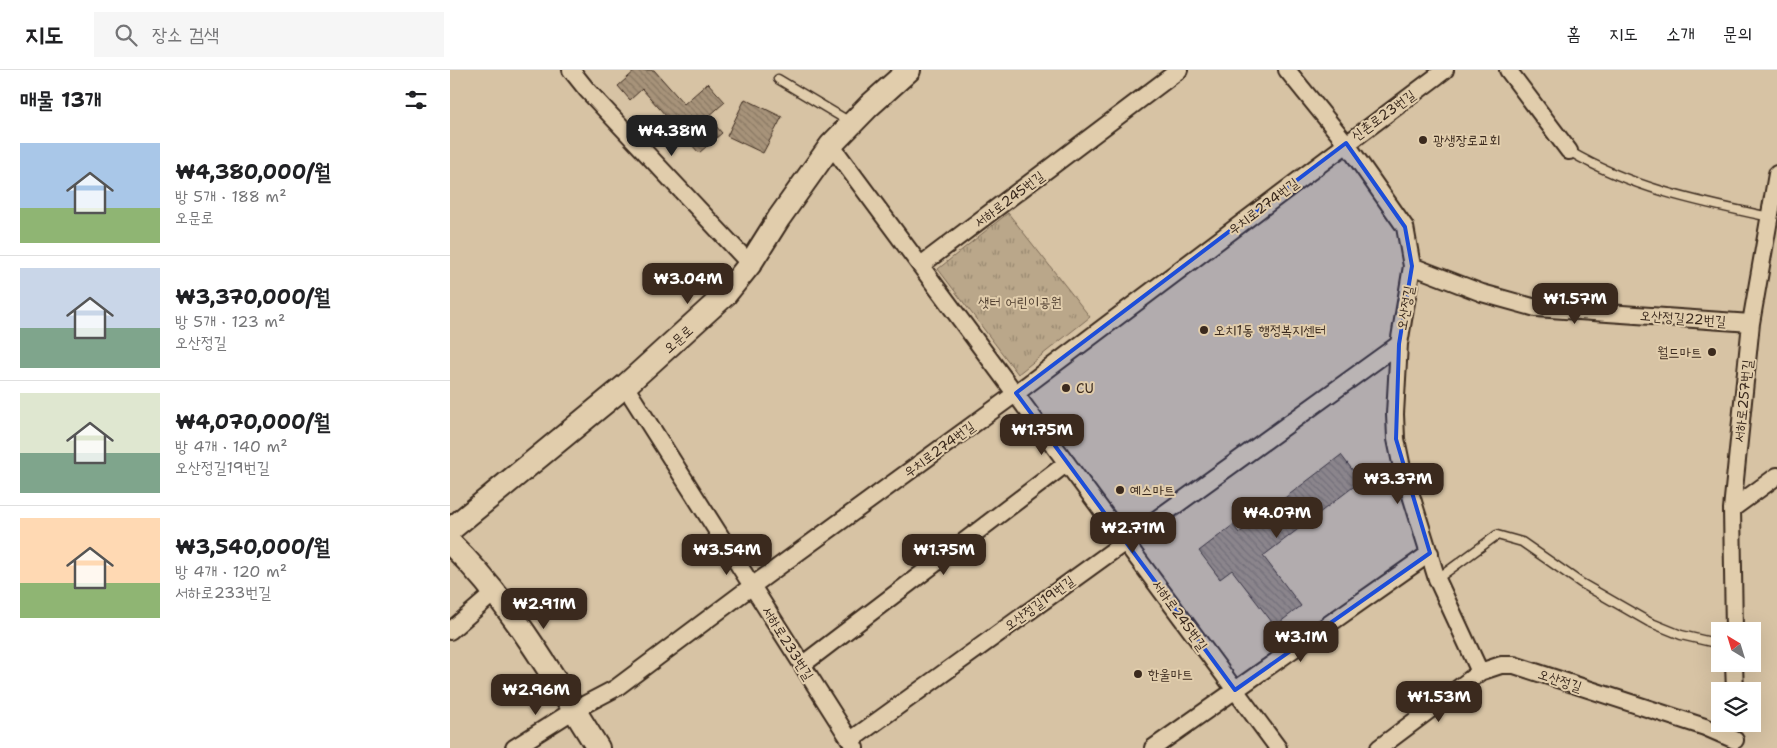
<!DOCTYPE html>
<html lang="ko">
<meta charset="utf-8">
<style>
:root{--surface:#fff;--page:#f6f6f6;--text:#202124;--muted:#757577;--line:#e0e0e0;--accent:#3b2a1e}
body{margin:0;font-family:"Shantell Sans","Poor Story",sans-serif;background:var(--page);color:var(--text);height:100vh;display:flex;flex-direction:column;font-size:19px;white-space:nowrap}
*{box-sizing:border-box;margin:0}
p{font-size:16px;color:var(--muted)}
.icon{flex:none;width:28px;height:28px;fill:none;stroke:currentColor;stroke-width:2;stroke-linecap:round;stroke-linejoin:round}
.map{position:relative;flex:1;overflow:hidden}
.side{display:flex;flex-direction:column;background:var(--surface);width:450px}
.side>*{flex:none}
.needle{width:32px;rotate:322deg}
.fabs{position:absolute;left:1261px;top:552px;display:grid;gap:10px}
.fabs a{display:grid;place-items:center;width:50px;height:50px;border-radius:0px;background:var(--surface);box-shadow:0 5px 20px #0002;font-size:25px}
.price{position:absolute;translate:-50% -42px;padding:0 11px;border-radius:10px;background:var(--accent);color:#fff;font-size:16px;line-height:32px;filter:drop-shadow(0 1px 2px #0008)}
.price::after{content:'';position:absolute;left:50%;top:30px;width:15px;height:11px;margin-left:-8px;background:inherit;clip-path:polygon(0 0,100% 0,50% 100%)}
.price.selected{background:#222;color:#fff}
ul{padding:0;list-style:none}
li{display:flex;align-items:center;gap:15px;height:125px;padding:0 20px}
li+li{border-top:1px solid var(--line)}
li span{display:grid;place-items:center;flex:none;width:140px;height:100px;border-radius:0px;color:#555}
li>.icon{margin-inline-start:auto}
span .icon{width:60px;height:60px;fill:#fffc;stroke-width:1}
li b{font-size:21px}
h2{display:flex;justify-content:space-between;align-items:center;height:60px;padding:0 20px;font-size:21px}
header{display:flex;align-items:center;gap:30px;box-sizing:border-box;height:70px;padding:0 25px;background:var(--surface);border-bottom:1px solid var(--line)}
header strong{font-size:24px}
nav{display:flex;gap:28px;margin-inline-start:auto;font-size:18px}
.search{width:350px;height:45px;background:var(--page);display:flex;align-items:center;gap:12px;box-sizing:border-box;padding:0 18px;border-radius:0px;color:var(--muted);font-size:19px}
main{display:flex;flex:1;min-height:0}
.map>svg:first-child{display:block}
.park{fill:url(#park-tufts);stroke:#7a6854}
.building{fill:url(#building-back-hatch);stroke:#3b2a1e}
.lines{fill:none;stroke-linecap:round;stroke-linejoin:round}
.lane-casing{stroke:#3b2a1e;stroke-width:11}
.street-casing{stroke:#3b2a1e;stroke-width:20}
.secondary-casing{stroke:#3b2a1e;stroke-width:26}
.lane{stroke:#e1cdac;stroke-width:8}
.street{stroke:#e1cdac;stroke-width:16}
.secondary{stroke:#e1cdac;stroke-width:22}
.marked{fill:#1d4ed8;fill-opacity:0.2;stroke:#1d4ed8;stroke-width:4;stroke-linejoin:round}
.poi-dot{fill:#3b2a1e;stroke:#e1cdac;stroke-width:2}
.labels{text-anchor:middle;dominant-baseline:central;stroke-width:4;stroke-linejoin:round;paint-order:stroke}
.street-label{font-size:14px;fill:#3b2a1e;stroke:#e1cdac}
.poi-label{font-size:14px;fill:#3b2a1e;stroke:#e1cdac;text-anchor:start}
.park-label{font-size:14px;fill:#4e3d2e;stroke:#e1cdac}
</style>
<header>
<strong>지도</strong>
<div class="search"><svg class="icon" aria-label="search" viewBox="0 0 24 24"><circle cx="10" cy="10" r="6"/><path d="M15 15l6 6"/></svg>장소 검색</div>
<nav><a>홈</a><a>지도</a><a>소개</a><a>문의</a></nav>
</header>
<main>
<section class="side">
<h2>매물 13개<svg class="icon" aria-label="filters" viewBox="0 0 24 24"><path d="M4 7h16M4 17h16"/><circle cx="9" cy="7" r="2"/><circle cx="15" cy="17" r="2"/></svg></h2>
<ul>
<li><span style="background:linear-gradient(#a9c7e8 65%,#8fb573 0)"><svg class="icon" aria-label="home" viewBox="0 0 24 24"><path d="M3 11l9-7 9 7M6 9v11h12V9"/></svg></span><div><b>₩4,380,000/월</b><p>방 5개 · 188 m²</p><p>오문로</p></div></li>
<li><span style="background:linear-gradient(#c9d6e8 60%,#7fa58c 0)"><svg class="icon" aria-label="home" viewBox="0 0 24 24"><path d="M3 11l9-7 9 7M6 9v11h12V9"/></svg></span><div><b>₩3,370,000/월</b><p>방 5개 · 123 m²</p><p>오산정길</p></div></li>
<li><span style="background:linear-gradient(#dfe7d0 60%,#7fa58c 0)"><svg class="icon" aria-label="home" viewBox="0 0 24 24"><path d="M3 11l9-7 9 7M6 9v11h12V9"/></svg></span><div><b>₩4,070,000/월</b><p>방 4개 · 140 m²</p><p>오산정길19번길</p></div></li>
<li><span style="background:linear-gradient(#ffd9b3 65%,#8fb573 0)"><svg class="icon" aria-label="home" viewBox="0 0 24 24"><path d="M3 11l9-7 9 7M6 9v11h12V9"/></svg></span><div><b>₩3,540,000/월</b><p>방 4개 · 120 m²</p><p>서하로233번길</p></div></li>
</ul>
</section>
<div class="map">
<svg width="1327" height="678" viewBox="0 0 1327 678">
<defs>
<pattern id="park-tufts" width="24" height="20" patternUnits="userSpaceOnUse" patternTransform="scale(1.25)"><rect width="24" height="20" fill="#baa78a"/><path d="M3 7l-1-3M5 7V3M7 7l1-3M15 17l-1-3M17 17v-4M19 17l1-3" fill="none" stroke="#988870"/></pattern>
<pattern id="building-back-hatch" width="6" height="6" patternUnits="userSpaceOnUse" patternTransform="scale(1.25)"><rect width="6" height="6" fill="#a7937a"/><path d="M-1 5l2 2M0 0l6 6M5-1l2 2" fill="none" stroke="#897863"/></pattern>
</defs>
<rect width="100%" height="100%" fill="#d7c3a4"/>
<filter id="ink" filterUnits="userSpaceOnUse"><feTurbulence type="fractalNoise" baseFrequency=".02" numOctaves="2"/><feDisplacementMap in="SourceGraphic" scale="10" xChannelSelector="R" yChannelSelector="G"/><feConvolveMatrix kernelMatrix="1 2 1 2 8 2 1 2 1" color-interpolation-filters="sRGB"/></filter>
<g filter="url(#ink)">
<path class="park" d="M558,143L640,247L568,304L488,199Z"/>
<path class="building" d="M186,0H204L234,34L258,13L275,32L258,47L272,63L249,83L192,19L180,30L168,16Z
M295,29L332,47L313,83L277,66Z
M891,385L911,411L813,486L851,536L825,556L782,500L770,509L749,481L783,455L789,463Z"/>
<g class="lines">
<g class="lane-casing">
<path id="lane" d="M328,9L400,52
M1119,81C1181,118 1249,132 1320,147
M987,509L1047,465L1072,472L1131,513L1199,552L1231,565L1270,574"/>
</g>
<g class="street-casing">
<path id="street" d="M121,0L137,20L300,194
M837,0L896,73L955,157L962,196L949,274L945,344L946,369L951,393L987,509L1030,602L1051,595H1064L1255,657L1285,670
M1058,0L1119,81
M381,75L828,678
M471,195L729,0
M962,196L1032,223L1086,238L1301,253
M175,316L405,678
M1282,439L1327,406
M0,561L45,522
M1284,561L1282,439L1301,253L1327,104
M1284,594L1285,621
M352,595L617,393
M401,670L949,274
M64,678L124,640L166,618L302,516L565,324L995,0
M703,678L980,483
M929,678L1030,602"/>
</g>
<g class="secondary-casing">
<path id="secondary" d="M0,460L175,316L275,225L300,194L329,148L381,75L419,36L459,0
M0,473C61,532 103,607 148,678"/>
</g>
<use href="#lane" class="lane"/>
<use href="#street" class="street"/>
<use href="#secondary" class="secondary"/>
</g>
</g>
<path class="marked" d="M896,73L955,157L962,196L949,274L946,369L980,483L785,620L566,323Z"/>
<g class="poi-dot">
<circle cx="973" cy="70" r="5"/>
<circle cx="754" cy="260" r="5"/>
<circle cx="1262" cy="282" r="5"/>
<circle cx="616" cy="318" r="5"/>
<circle cx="670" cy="420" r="5"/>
<circle cx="688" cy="604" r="5"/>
</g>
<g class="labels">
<g class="street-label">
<text transform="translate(933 45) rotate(-36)">신촌로23번길</text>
<text transform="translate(559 129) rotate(-37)">서하로245번길</text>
<text transform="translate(813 136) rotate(-37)">우치로274번길</text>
<text transform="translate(955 238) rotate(-80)">오산정길</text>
<text transform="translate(1233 248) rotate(4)">오산정길22번길</text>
<text transform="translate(228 269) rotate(-42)">오문로</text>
<text transform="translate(1293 331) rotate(-84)">서하로257번길</text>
<text transform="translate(489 379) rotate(-36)">우치로274번길</text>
<text transform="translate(589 533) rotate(-36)">오산정길19번길</text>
<text transform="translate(730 545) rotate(54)">서하로245번길</text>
<text transform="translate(338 573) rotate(58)">서하로233번길</text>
<text transform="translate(1110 610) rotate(18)">오산정길</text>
</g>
<g class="poi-label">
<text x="983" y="70">광생장로교회</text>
<text x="764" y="260">오치1동 행정복지센터</text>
<text x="1252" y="282" text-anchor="end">월드마트</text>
<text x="626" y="318">CU</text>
<text x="680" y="420">예스마트</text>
<text x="698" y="604">한울마트</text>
</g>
<g class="park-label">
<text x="570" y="232">샛터 어린이공원</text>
</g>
</g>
</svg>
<div class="fabs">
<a><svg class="needle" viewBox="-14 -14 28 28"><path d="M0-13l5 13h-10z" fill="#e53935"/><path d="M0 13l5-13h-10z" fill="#757577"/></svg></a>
<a><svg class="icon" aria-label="layers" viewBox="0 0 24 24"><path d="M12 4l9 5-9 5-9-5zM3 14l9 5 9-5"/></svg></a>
</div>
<b class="price selected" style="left:222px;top:87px">₩4.38M</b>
<b class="price" style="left:238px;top:235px">₩3.04M</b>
<b class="price" style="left:1125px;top:255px">₩1.57M</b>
<b class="price" style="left:592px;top:386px">₩1.75M</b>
<b class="price" style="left:948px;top:435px">₩3.37M</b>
<b class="price" style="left:827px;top:469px">₩4.07M</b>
<b class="price" style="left:683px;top:484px">₩2.71M</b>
<b class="price" style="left:277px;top:506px">₩3.54M</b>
<b class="price" style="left:494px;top:506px">₩1.75M</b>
<b class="price" style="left:94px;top:560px">₩2.91M</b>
<b class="price" style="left:851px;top:593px">₩3.1M</b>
<b class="price" style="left:86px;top:646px">₩2.96M</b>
<b class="price" style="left:989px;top:653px">₩1.53M</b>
</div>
</main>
